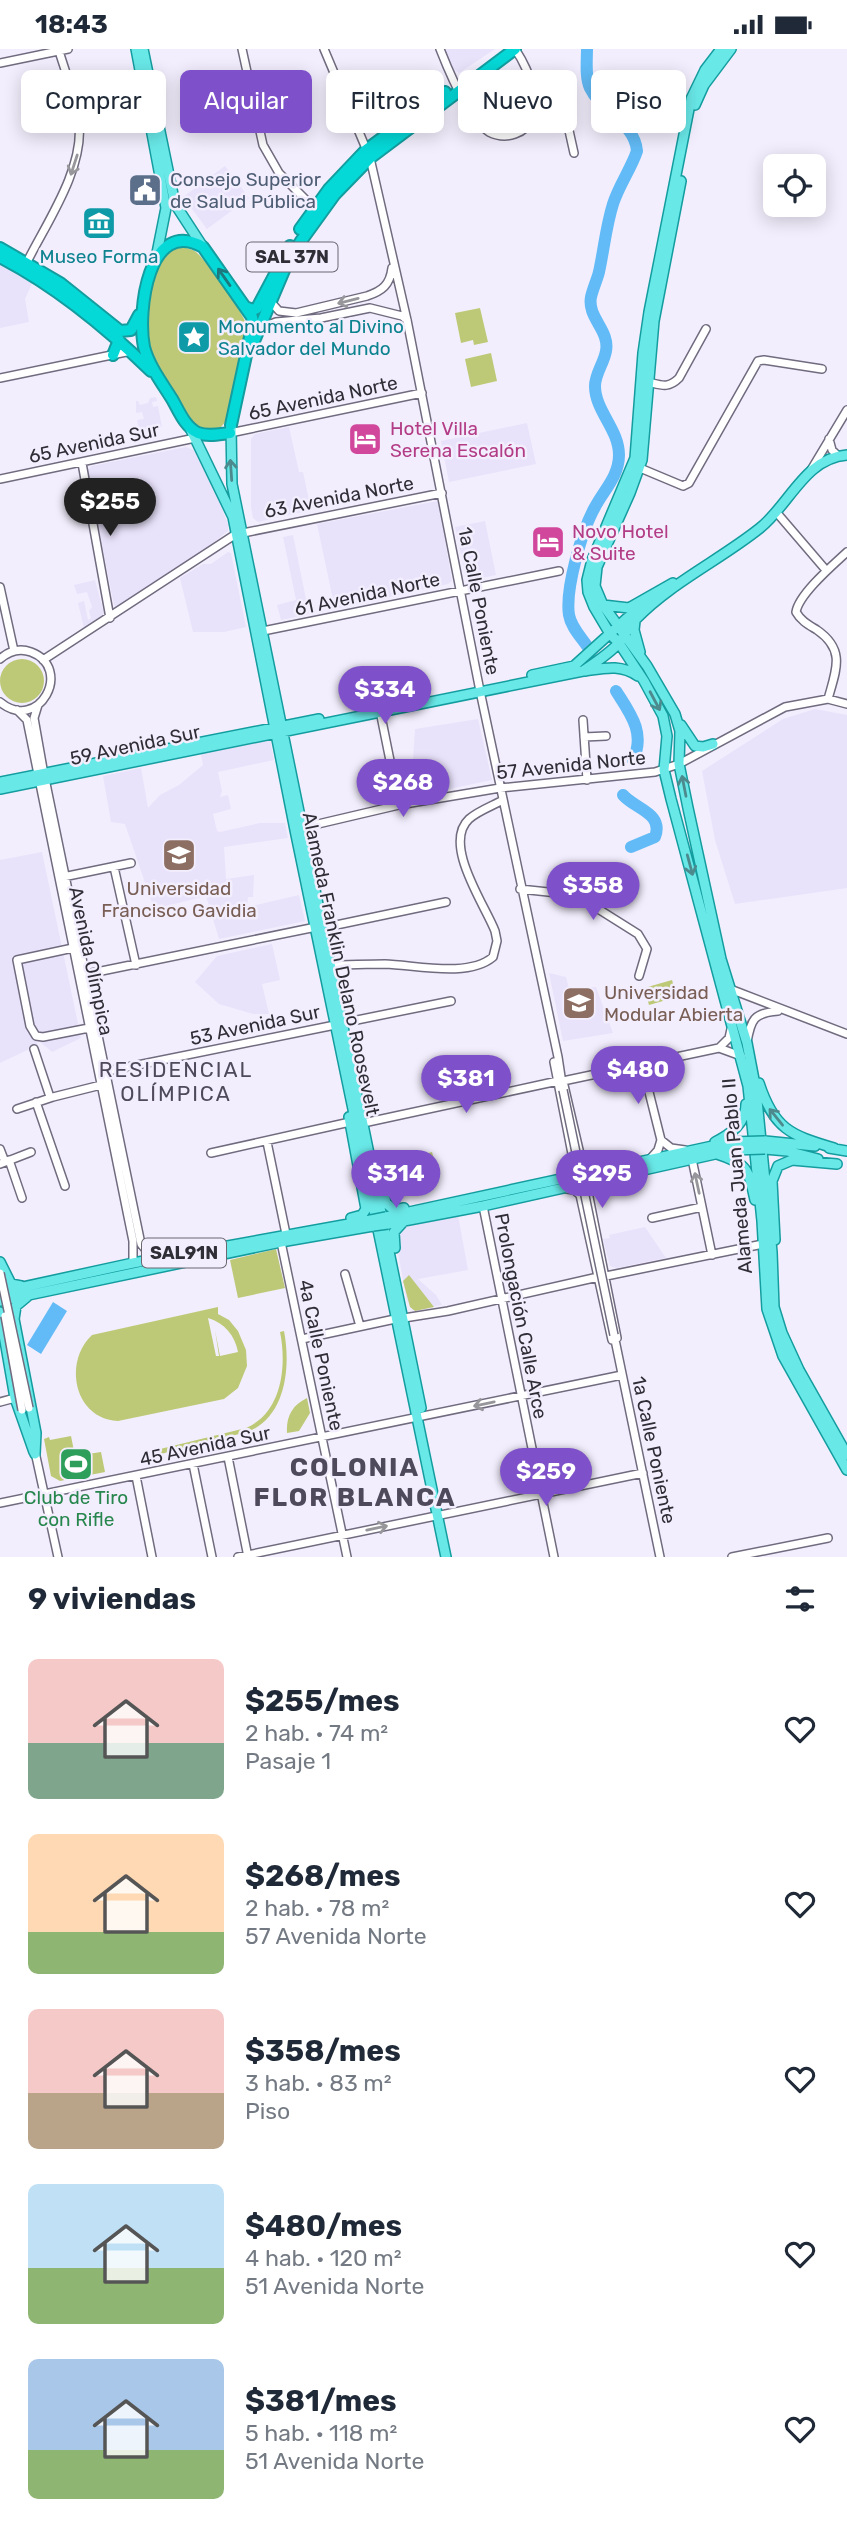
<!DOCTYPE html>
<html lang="es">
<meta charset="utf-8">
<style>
:root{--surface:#fff;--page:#f2f2f3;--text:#1f2937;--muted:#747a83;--accent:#7e51ca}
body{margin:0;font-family:Rubik,sans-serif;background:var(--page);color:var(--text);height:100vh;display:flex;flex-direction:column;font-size:26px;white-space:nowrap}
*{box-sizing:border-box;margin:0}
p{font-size:23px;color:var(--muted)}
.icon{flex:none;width:38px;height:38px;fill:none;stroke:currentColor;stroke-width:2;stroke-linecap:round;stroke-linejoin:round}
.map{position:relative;height:1508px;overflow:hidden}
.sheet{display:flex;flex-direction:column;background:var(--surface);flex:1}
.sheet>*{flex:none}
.hud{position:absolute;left:21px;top:21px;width:805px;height:63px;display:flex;gap:14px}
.fabs{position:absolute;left:763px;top:105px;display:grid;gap:14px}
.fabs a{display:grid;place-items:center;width:63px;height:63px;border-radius:10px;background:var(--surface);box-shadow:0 4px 18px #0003;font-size:35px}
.price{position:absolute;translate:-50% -60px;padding:0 16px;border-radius:24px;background:var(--accent);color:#fff;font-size:23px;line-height:46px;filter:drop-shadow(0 2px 4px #0008)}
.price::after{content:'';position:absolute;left:50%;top:42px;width:21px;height:16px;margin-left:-10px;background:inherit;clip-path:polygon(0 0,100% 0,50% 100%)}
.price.on{background:#222;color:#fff}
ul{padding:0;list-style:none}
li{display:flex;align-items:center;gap:21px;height:175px;padding:0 28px}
li span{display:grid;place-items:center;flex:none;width:196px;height:140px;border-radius:10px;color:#555}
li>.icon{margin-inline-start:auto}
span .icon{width:84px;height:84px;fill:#fffc;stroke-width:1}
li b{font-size:30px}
h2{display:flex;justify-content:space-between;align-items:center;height:84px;padding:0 28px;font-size:30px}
.tag{padding:0 24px;border-radius:10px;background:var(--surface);box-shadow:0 4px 18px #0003;font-size:24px;line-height:63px}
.tag.on{background:var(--accent);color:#fff}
.status{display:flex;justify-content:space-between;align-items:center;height:49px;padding:0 35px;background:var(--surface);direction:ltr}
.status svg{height:19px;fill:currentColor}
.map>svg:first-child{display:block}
.built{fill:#e9e2fb}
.green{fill:#bec977;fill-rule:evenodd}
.water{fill:#62bbf6}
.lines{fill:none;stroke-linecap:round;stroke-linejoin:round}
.river{stroke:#62bbf6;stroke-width:12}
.minor-casing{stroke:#716b7f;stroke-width:10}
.major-casing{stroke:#149d9f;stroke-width:12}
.highway-casing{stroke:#149d9f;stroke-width:14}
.minor{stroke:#fff;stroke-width:7}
.major{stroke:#69e8e8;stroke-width:9}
.highway{stroke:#05d9d8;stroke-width:10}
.minor-bridge-casing{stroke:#716b7f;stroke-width:10;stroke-linecap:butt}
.major-bridge-casing{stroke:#149d9f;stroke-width:12;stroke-linecap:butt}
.minor-bridge{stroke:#fff;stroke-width:7}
.major-bridge{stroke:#69e8e8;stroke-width:9}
.oneway{stroke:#97969a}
.oneway2{stroke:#1c7a7e}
.oneway3{stroke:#4c8a8e}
.labels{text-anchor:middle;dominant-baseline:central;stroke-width:5;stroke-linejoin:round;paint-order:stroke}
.shield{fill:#f3eefd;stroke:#6a6771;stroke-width:2}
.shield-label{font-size:18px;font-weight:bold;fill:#2f2d35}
.service-label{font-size:19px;fill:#4e5e75;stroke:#f3eefd;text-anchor:start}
.culture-label{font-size:19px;fill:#0d838f;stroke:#f3eefd}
.street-label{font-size:19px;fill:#2f2d35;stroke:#f3eefd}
.hotel-label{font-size:19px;fill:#b23c85;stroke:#f3eefd;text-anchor:start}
.education-label{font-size:19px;fill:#785e54;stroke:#f3eefd}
.leisure-label{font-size:19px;fill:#27864d;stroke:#f3eefd}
.neighbourhood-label{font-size:21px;letter-spacing:2px;fill:#4f495c;stroke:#f3eefd}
.district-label{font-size:26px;font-weight:bold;letter-spacing:2px;fill:#4f495c;stroke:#f3eefd}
</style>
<div class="status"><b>18:43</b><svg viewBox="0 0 49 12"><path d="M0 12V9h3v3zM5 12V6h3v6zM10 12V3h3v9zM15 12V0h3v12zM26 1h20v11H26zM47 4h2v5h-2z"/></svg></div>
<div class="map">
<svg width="847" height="1508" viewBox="0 0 847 1508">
<rect width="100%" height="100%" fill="#f3eefd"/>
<path class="built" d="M445,0H495L459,24L453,20Z
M225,117L249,149L207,180L183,148Z
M0,211L34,230L25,250L29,273L0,279Z
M156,348L157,352L152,353L153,358L158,357L162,378L149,380L150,384L140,386L137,371L144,370L142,363L136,364V352H138L140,356L148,354L150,349Z
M527,374L536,415L449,433L441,392Z
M289,378L299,423H303L311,461L258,473L253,469L251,458V390L255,385Z
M186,398L194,401L209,427L228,475V482L193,510L117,560L114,556L87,421L92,417Z
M438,452L452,532L448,535L335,560L317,475Z
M485,472L496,526L467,532L455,478Z
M293,486L309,565L281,571L277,556L296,551L283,488Z
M228,503L231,504L246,578L224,583H193L180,529L203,515H211Z
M95,531L104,565L84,579L78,554L84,552L88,571L91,569L89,562L92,558L87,543L77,545L74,536Z
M815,660L847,666V839L735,855L715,791L702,722L783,670Z
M478,670L492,731L416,747L412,727L415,680Z
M270,691L274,711L218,723L222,742L220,748L228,746L231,760L213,765L217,782L220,783L260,774H285L288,789L224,798L226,830L254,826L253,848H248L247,858L299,846L305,872L219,890L206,847L154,860L125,775L111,773L103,727L141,719L148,759L160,746L179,736L203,716L201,705Z
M42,803L81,989L52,1003L40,993L36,992L38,996L0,1014V811Z
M272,895L280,931L262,935L269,965H253L219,955L195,933L217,907Z
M549,924L566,928L571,947L578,940L596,938L613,984L563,992Z
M458,1166L468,1221L418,1230L436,1246L442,1256L413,1261L407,1252L395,1188L400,1179Z
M645,1178L666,1209L616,1219L610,1217L603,1190L610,1189L609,1186Z"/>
<path class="green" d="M180,197C186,199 192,200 196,203C207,212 244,264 247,277L226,372L221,378L209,382L195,376L150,307L145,264L156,217L170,200Z
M480,259L488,293L474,296L473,291L461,294L455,264Z
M491,304L497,332L471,338L465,310Z
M0 632a22 22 0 1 1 44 0a22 22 0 1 1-44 0Z
M672,931L677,948L649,956L644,939Z
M415,1101L418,1107L432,1103L438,1126L418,1131L414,1137L412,1127L419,1124L414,1109H410L408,1103Z
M276,1200L285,1239L238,1249L230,1211Z
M409,1226L434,1258L415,1262L410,1258L403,1232Z
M218,1258V1265L229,1271L238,1282L246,1301L247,1317L238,1339L224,1350L118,1372C74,1370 63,1313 92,1286ZM208,1269C225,1274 235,1287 238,1303L220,1307L215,1281L219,1307H216Z
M284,1282C291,1317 286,1369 247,1383L157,1406L156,1401L246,1379C282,1364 287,1317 280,1283Z
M307,1349L310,1364L299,1382L287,1384C286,1368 292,1356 307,1349Z
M71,1387L75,1407L101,1403L105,1423L60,1432L51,1427L44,1390L49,1388L50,1391Z"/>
<path class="water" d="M53,1253L67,1262L41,1305L27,1296Z"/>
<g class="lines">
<path class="river" d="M587,0C587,12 585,28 590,39C601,62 635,74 637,102C631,120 619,136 613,155C606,177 604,200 599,223C597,231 593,239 591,248C587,269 610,281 606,302C604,314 595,325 595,337C595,362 619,380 619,406C619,427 604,441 595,458C582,481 565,540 569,566C571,578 581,588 587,597
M616,642C630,664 646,684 633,711
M623,746C635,760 664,764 655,788L631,798"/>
<g class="minor-casing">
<path id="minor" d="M242,0L263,96L279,124L314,159
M324,0L370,109L407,271L480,642L558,1008L563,1041
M440,0C449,23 468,70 489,83C497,87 507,88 515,85C552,72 529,20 515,0
M0,14L68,0
M533,63L564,59L574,104
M27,213C47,173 84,120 79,74C76,50 66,25 59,2
M270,252L279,262L296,264L367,247C382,242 390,236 392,219
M261,279L276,273L321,269L370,259L402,267L407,271
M0,329L131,302
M648,333C661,336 668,340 679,329L706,280
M230,384L422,344
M829,390L832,401L838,407
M82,414L110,569
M640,419L683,437L689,434L758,312L764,311L822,320
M811,421L847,361
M0,430L195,389
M777,464L825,520
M243,484L442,444
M0,538L14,602
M263,582L559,522
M0,610C9,602 20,599 31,603C74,619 39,685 0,653
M43,611L236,485
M828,650C836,621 846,601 817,581C809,576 801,572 796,563C799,545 833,516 847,503
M38,656L34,669L43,720L141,1195L153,1210
M17,661L27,671L133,1192V1214
M380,662L399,756
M583,671L587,731
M584,688L606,687
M301,779L399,756L500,739L655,723L679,715L785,658L828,650L847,655
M114,818L136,916
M63,828L131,814
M520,840L576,846L638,885L647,900L639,927
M322,879L446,853
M73,899L17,911L30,977L36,987L43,988L89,979
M330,916C348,916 367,915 385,915C416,916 468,929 493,908L497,892L495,882C485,856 442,795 469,770C478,762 492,757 503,751
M82,926L316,878
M730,940L847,985
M342,974L451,952
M747,993C751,970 754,964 778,962
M719,999L741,1007
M34,1000L50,1048
M554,1013L575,1120
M642,1015L661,1091L658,1101L650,1110
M103,1023L335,976
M36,1053L65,1137
M17,1060L53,1048L101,1036
M368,1073L558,1032
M661,1091L671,1099L685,1101
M267,1093L286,1185
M0,1100L5,1113
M211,1104L350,1073
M692,1110L712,1206
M9,1111L22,1149
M0,1115L31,1103
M591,1124L583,1118L563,1032L719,999L729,989L731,980
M596,1132L588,1143L617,1289
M567,1140L574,1141L580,1146L612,1291
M483,1157L554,1508
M652,1169L702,1158
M281,1193L347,1508
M345,1225L360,1277
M606,1227L763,1195
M404,1269L448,1262L598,1228
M614,1286L660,1508
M302,1290L395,1270
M0,1353L15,1349
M35,1403L58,1508
M228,1408L248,1508
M193,1415L212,1508
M136,1427L152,1508
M0,1454L622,1326
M238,1508L643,1424
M732,1508L828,1489"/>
</g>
<g class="major-casing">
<path id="major" d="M136,0L166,159L157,204
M143,0L175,155L203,198
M721,0L705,21L691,50L649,263L643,304L635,409L592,511L587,531L588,543L594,558L610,585L619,594L644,632L663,667L667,687L664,721L671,750L748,1037L762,1172L767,1260L783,1307L847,1421
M695,56L704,36L731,0
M681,132L654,272L642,411L630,444L597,518L595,537L603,556L647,617L675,665L680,682L679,715L688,759L721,910L747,994L756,1041L772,1203L774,1258L782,1284L799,1321L847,1406
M231,377L232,435L421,1359
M190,379L233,468L295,781L446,1508
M603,556L629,559L673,534
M635,572L634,581L640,603
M585,622C605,619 621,615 638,627
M532,626L574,617L626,570L655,547
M681,676L695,697L703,698L713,695
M0,733L319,670
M0,740L583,622C595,614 607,606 617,596C624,588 628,578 636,570C672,533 720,511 760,479C790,455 805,409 847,406
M759,1034C774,1080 790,1086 834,1099
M349,1068L366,1160L362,1166L351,1169
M765,1092L815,1097
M715,1093C731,1085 746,1074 746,1055
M829,1099L847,1102
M765,1100L787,1102L818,1110
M717,1105C748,1115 748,1120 755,1151
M379,1122L386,1154L394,1161L404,1159
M386,1168L731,1093
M388,1175L483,1157L733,1101
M775,1191L772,1132L778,1117L792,1111L837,1115
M395,1199L394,1183L404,1172
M0,1213L11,1235L21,1237
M0,1243L133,1214L371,1171
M28,1247L16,1257L14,1270L36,1384L35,1405
M0,1252L281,1193L373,1177
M0,1263L15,1349L34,1403"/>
</g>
<g class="highway-casing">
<path id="highway" d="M300,180L329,140L366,101L445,43
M0,199L60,234L120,282L131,281L139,266
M0,208C56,237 106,278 151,322
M245,258L253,261L257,259L290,197
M254,292L285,219L301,192L335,145L370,109L515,0
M113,306L119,291
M230,384C220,385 208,388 198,384C185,378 179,362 172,350C162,334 149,317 144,298C137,263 148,167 203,198L252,268L253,274L231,376"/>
</g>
<use href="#minor" class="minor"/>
<use href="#major" class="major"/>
<use href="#highway" class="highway"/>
<g class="minor-bridge-casing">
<path id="minor-bridge" d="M563,1041L614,1286
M0,1224L29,1359
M5,1267L22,1361"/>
</g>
<g class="major-bridge-casing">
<path id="major-bridge" d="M731,1093L765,1092
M733,1101L765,1100
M371,1171L386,1168
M373,1177L388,1175"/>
</g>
<use href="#minor-bridge" class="minor-bridge"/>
<use href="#major-bridge" class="major-bridge"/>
</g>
<defs><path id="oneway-shaft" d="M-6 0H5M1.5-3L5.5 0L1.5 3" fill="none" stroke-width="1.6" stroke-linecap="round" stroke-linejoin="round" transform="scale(1.75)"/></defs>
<g class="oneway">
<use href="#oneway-shaft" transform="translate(74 116) rotate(108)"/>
<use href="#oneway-shaft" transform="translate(348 252) rotate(166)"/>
<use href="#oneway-shaft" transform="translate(697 1134) rotate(-102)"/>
<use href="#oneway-shaft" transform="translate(484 1355) rotate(168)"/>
<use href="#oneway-shaft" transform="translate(377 1479) rotate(-12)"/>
</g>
<use class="oneway2" href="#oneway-shaft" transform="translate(224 228) rotate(-125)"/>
<g class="oneway3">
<use href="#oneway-shaft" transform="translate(231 421) rotate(-94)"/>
<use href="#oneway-shaft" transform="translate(655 652) rotate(62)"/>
<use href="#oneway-shaft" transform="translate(684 737) rotate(-101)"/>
<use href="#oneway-shaft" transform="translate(690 816) rotate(75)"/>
<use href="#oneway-shaft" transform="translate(776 1068) rotate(-129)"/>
</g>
<defs>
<g id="civic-square" transform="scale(1.75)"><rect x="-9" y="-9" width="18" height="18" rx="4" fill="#5c6f8a" stroke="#f3eefd"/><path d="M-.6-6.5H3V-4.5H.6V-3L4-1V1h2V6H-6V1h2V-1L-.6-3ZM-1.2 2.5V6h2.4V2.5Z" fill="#fff"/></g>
<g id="museum-square" transform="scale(1.75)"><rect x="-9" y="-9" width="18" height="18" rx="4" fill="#0f9aa8" stroke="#f3eefd"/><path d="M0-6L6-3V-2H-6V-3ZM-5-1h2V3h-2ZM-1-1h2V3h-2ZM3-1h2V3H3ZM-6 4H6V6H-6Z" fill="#fff"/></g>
<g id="sight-square" transform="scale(1.75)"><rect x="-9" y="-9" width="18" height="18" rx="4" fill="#0f9aa8" stroke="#f3eefd"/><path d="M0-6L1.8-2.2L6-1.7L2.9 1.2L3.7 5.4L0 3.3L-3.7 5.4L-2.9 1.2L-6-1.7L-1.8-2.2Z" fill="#fff"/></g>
<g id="hotel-square" transform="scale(1.75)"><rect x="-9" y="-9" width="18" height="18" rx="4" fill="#d1479c" stroke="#f3eefd"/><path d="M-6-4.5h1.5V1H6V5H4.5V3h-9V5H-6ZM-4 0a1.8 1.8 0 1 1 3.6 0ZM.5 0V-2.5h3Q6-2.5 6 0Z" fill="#fff"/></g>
<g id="university-square" transform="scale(1.75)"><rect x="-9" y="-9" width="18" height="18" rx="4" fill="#8d6e63" stroke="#f3eefd"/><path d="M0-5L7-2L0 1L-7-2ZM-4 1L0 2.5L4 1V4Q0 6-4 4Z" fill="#fff"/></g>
<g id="stadium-square" transform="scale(1.75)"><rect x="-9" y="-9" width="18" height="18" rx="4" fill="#2e9e5b" stroke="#f3eefd"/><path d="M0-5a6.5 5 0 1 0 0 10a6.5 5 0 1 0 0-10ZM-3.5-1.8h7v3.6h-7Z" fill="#fff"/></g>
</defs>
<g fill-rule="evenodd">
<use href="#civic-square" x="145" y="141"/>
<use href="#museum-square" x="99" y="174"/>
<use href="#sight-square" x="194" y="288"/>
<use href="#hotel-square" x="365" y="390"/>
<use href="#hotel-square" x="548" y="493"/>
<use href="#university-square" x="179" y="806"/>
<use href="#university-square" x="579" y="954"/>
<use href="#stadium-square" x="76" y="1415"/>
</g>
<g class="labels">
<g class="shield">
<rect x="246.5" y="193.5" width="91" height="29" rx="5"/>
<rect x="142" y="1189.5" width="84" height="29" rx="5"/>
</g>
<g class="shield-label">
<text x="292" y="208">SAL 37N</text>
<text x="184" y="1204">SAL91N</text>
</g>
<g class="service-label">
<text x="170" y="130">Consejo Superior<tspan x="170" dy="22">de Salud Pública</tspan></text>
</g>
<g class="culture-label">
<text x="99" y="207">Museo Forma</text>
<text x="218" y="277" text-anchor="start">Monumento al Divino<tspan x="218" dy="22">Salvador del Mundo</tspan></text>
</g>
<g class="street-label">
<text transform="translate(323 349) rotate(-12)">65 Avenida Norte</text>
<text transform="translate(94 394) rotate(-12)">65 Avenida Sur</text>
<text transform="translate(339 448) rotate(-11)">63 Avenida Norte</text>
<text transform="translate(367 545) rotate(-12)">61 Avenida Norte</text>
<text transform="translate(479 552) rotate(79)">1a Calle Poniente</text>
<text transform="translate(135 696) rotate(-12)">59 Avenida Sur</text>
<text transform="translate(571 716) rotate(-6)">57 Avenida Norte</text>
<text transform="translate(91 912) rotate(78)">Avenida Olímpica</text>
<text transform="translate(341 915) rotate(78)">Alameda Franklin Delano Roosevelt</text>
<text transform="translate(255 976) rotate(-12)">53 Avenida Sur</text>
<text transform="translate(737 1127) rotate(-95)">Alameda Juan Pablo II</text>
<text transform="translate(521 1267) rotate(79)">Prolongación Calle Arce</text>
<text transform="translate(321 1306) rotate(78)">4a Calle Poniente</text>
<text transform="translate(205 1397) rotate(-12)">45 Avenida Sur</text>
<text transform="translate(654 1401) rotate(78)">1a Calle Poniente</text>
</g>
<g class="hotel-label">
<text x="390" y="379">Hotel Villa<tspan x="390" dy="22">Serena Escalón</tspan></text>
<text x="572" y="482">Novo Hotel<tspan x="572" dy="22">&amp; Suite</tspan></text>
</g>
<g class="education-label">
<text x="179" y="839">Universidad<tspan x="179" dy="22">Francisco Gavidia</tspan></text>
<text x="604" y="943" text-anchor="start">Universidad<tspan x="604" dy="22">Modular Abierta</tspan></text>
</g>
<g class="leisure-label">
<text x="76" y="1448">Club de Tiro<tspan x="76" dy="22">con Rifle</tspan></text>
</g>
<g class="neighbourhood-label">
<text x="176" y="1020">RESIDENCIAL<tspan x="176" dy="24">OLÍMPICA</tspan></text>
</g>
<g class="district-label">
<text x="355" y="1418">COLONIA<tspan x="355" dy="30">FLOR BLANCA</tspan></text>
</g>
</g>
</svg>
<div class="fabs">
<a><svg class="icon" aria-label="locate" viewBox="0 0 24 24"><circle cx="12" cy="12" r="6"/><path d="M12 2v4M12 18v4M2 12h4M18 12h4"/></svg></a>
</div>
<b class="price on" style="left:110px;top:489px">$255</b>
<b class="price" style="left:385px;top:677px">$334</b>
<b class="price" style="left:403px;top:770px">$268</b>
<b class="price" style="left:593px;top:873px">$358</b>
<b class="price" style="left:638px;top:1057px">$480</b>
<b class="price" style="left:466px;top:1066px">$381</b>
<b class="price" style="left:396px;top:1161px">$314</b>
<b class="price" style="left:602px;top:1161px">$295</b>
<b class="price" style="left:546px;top:1459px">$259</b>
<div class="hud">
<a class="tag">Comprar</a>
<a class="tag on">Alquilar</a>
<a class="tag">Filtros</a>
<a class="tag">Nuevo</a>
<a class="tag">Piso</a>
</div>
</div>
<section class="sheet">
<h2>9 viviendas<svg class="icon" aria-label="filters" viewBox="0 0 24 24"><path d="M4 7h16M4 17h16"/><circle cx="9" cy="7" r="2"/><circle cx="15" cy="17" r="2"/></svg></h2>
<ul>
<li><span style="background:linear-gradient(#f6c9c9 60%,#7fa58c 0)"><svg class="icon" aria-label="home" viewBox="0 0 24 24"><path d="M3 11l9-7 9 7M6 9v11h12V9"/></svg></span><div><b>$255/mes</b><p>2 hab. · 74 m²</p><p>Pasaje 1</p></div><svg class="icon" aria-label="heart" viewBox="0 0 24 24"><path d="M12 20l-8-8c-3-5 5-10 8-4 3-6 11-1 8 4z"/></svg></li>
<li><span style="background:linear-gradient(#ffd9b3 70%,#8fb573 0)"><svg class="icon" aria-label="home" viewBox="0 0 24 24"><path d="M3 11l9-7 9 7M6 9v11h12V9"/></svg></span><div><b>$268/mes</b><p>2 hab. · 78 m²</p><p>57 Avenida Norte</p></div><svg class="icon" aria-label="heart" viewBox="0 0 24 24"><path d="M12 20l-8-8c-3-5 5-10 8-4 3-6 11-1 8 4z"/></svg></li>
<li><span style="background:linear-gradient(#f6c9c9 60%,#b9a48a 0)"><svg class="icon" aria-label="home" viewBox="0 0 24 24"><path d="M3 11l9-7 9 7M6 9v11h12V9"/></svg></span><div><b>$358/mes</b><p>3 hab. · 83 m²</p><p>Piso</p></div><svg class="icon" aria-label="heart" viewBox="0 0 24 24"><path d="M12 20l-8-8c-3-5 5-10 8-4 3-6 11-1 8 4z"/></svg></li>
<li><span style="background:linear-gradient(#bfe0f5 60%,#8fb573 0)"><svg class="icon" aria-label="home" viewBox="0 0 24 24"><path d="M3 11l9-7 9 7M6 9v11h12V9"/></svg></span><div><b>$480/mes</b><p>4 hab. · 120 m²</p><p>51 Avenida Norte</p></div><svg class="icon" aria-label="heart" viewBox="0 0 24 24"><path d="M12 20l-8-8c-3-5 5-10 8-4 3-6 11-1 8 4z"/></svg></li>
<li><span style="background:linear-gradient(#a9c7e8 65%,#8fb573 0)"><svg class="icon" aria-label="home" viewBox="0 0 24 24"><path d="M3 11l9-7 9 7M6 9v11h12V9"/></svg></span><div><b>$381/mes</b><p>5 hab. · 118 m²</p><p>51 Avenida Norte</p></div><svg class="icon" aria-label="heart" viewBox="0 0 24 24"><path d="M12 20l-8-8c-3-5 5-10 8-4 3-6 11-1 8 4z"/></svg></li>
</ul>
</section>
